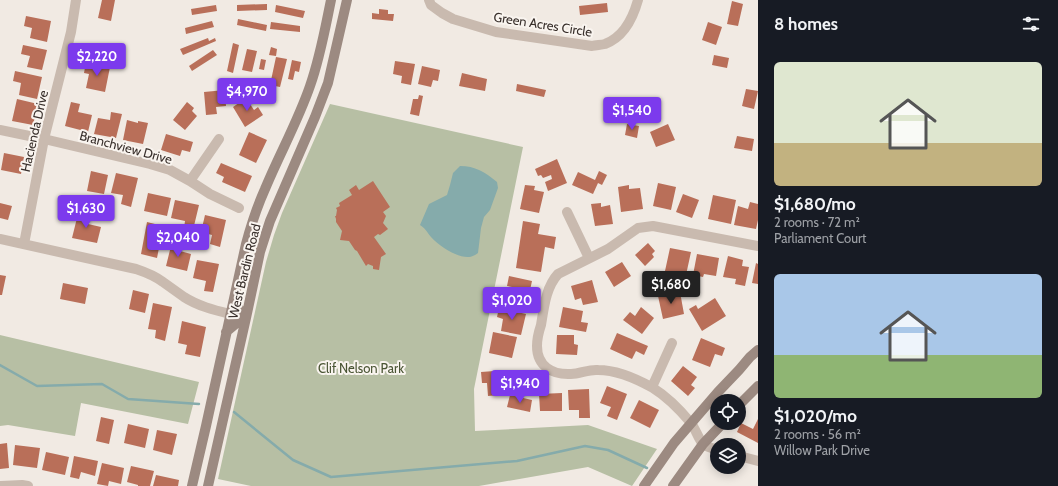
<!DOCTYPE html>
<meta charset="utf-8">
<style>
:root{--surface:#171b24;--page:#242831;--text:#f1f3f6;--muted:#9ea1a6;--accent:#7c3aed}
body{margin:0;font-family:Cabin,sans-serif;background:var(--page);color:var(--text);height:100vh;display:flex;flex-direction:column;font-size:15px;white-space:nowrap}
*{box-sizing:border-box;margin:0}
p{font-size:13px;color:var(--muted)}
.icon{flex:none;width:22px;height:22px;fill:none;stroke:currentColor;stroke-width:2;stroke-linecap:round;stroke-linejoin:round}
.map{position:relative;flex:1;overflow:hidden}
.sheet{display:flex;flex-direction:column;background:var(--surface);width:300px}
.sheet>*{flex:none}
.controls{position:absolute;left:710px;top:394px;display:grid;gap:8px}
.controls a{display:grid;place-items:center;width:36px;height:36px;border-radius:50%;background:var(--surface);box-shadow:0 2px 10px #0003;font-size:20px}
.price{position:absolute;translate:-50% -34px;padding:0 9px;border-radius:4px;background:var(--accent);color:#fff;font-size:13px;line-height:26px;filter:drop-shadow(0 1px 2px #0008)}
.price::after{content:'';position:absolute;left:50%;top:24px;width:12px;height:9px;margin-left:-6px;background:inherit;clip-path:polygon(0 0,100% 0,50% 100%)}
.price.current{background:#222;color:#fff}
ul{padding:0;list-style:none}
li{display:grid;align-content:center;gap:8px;height:212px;padding:0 16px}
li span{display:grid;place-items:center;height:124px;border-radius:6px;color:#555}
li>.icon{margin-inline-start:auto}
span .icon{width:72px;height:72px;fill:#fffc;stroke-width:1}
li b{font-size:17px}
h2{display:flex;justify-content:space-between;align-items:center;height:48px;padding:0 16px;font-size:17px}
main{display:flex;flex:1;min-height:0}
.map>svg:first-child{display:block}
.green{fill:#b7bfa4}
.water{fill:#85abab}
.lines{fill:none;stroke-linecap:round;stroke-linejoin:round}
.stream{stroke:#85abab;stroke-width:2.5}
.building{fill:#b96f59}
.street{stroke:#c9baaf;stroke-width:10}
.secondary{stroke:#9c8a81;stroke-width:10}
.labels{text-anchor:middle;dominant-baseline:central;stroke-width:4;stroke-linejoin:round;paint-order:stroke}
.street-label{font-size:13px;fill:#39302c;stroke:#f9f4ef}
.park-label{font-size:13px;fill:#495433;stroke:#f9f4ef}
</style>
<main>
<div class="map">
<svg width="758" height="486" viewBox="0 0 758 486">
<rect width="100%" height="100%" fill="#f1eae3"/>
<path class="green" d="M330,104L523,147L474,389L475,431L588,425L657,449L632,486L588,467L479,486H251L218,479L266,262L274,235L282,213Z
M0,335L199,382L188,424L81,403L75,436L8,425L0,426Z"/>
<path class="water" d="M460,166C475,166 485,172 497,182L498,188L490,210L484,217L481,228L478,253C475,255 472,257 469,257C457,258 439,246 431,237C427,232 425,228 420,225L429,204L447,195L450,185L453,173Z"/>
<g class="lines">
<path class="stream" d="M0,365L37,386L102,384L128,399L199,404
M234,412L293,460L331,477L517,461L585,446L608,450L647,468"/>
</g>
<path class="building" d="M102,0H115L111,21L98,18Z
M732,1L743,4L738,26L727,24Z
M607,3L608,12L580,15L579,6Z
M267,4V10L237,11V5Z
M216,5L217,11L192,15L191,9Z
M276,5L305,11L303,18L275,12Z
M379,9L388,10V14H394L393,21L372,19V13L379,14Z
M26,16L51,21L47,42L30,38L32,28L24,26Z
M238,19L267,25L266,31L237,25Z
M212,21L214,27L186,34L185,28Z
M271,22L300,26V32L270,29Z
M708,22L722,27L716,45L702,40Z
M208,38L209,41L215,38L216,41L183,55L180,49Z
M233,43L239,45L233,73L227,71Z
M23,45L47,50L42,70L27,67L30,56L21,54Z
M271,47L277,49L276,56L269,55Z
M247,49L257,51L252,72L242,70Z
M213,50L217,55L192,71L189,66Z
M714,55L729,58L727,68L712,65Z
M276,57L287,59L280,87L270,85Z
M261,59L266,60L264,70L259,69Z
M292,60L301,62L299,72L295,71L293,80L288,79Z
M395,61L415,64L411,85L401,83L402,76L393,74Z
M86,62L110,67L105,92L86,88L89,74L84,73Z
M422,66L440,70L438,81L433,80L431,87L418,84Z
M15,71L42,77L37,99L19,95L21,83L13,81Z
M462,73L487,79L485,91L459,86Z
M517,84L546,90L544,97L516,91Z
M746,89L758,91L754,109L742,106Z
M225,90L226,106L216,107L217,114L206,115L204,92Z
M419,95L423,96L419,116L410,114L413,99H418Z
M246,98L254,110L258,107L263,115L245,127L233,107Z
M17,99L38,104L33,125L12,121Z
M71,102L80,104L78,112L92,115L88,132L65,126Z
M187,102L194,108L192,111L197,116L185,130L173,120Z
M111,112L122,114L116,138L94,134L98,118L110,120Z
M127,120L138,123V121L148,123L143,144L123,140Z
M627,124L639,126L637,138L625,135Z
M668,124L675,140L656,147L650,132Z
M249,132L267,140L256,163L239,155Z
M166,134L193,142L190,152L182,150L180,156L161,150Z
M737,136L754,139L752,151L734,148Z
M4,153L24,157L21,174L1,170Z
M557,159L567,183L548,191L545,182L552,179L551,175L543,178L541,175L538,176L535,169Z
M221,163L252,176L245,192L222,182L224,177L216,173Z
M91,171L108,175L104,194L87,191Z
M599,171L607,175L602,185L598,183L593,194L572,185L578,172L595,180Z
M116,173L138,178L131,207L121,204L123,195L111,193Z
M373,181L390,207L383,212L386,216L383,223L388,229L380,235L378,234L374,237L386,254L381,257L379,270L373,269V266L368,264L366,266L357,251L355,250L349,241L340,240L342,231L336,222V219L335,216H336L337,210L336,208L340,206L339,203L352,195L349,190L356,185L359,190Z
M658,183L676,187L671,210L653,206Z
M525,185L535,186L534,190L544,192L539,213L520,209Z
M629,185V189L640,188L643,209L621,212L618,187Z
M148,193L171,198L167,216L144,211Z
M683,194L699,200L692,218L676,212Z
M713,195L736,200L731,224L708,219Z
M175,200L199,205L193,230L184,228L185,221L171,218Z
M750,202L758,204V220L756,229L734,225L738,206L748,209Z
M0,203L12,206L8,220L0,218Z
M601,203V207L610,205L613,224L595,226L591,204Z
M79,210L91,213L88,224L101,227L97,243L72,238Z
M205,215L226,220L220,247L210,244L212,235L201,232Z
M523,221L540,224L538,234L556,237L554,249L545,247L541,272L516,268Z
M147,222L159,225L157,237L161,238L157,258L141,254Z
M172,242L182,244L180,251L191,254L187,271L166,266Z
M648,243L655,251L652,254L654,257L645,266L635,255Z
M670,248L691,252L686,275L665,271Z
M697,254L719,258L716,276L704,274L703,277L693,275Z
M728,256L743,260L742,266L749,267L745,286L735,284L736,279L723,277Z
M197,260L219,264L213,292L204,291L206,281L193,278Z
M622,262L631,276L614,287L605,272Z
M756,263L758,264V284L752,283Z
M0,275L6,276L2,295H0Z
M509,276L532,281L527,304L509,301L512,287L507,286Z
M592,280L598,302L583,305L581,298L575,300L571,286Z
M63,283L88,288L85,304L60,299Z
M133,290L149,294L145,313L129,309Z
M680,292L684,314L663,319L658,296Z
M715,298L726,316L702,331L689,309L696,305L698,309Z
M153,303L172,307L165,341L155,338L156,330L148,329Z
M563,307L583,311L581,322L588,323L586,332L559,327Z
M641,307L654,318L642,334L623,320L630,312L635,316Z
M499,308L526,314L521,335L501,331L503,319L497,317Z
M182,321L206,327L200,357L185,354L187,345L178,343Z
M493,332L517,337L512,358L489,353Z
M617,333L648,346L644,355L636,351L632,359L610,349Z
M557,335H574V344L578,345L577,355L556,354Z
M701,338L725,348L722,356L715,354L710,367L692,360Z
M683,366L697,377L691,385L695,388L688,396L671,381Z
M508,370L510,394L488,396L487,383H482L481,372Z
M607,386L627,394L617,420L607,416L611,407L600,403Z
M589,389L590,418H579V410H569L568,390Z
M562,393V411H540L539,394Z
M510,395L532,400L530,412L507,407Z
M639,400L659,410L650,428L630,418Z
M101,417L114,420L109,444L96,441Z
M758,419V443L737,432L741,423L753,429Z
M128,424L149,429L145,448L124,443Z
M157,430L177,434L172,455L153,450Z
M7,443L9,468L0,469V444Z
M15,445L40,448L37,468L13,465Z
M46,452L69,457L65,475L42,470Z
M74,456L98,461L95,476L81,472L79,479L70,477Z
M102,463L124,468L121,484L109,481L108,486L97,484Z
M131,466L154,471L150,486H138V485L127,482Z
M156,475L179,480L178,486H153Z"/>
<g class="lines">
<path class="street" d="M429,0L431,5L442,13L453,19L496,32L592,46C596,45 601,45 605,44C624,37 633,18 638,0
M0,130L44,139L150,164L170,170L190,181L210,194L239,208
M190,181L219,139
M567,212L589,258
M0,239L136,269C145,272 155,276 163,282C170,287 177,292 184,297C198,306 214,310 230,314
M24,244L44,139L71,32L76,0
M652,387L672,343
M717,450C713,448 706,447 703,444C699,440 695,428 691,423C681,411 666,396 653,388C637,379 617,370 598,370C589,369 580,374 571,374C552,375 537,366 537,346C537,339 539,331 541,325C544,307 546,287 558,274L608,249L638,228L653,226L758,246
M739,456L758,461
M1,486L22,485L28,486"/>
<path class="secondary" d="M226,332L238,322L246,318C239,312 237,306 236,297
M739,405L758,386
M192,486L206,426L246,244C251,225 257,207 265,189C279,155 298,121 310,86C320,58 325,29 331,0
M208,486L246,318L260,252L270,221L315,117L328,83L347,0
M644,486L674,443L718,392L739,370L750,357L758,350
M673,486L703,444L723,423"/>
</g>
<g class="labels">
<g class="street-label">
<text transform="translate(543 24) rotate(9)">Green Acres Circle</text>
<text transform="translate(34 131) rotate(-77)">Hacienda Drive</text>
<text transform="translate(126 147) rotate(15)">Branchview Drive</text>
<text transform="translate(244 271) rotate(-76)">West Bardin Road</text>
</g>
<g class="park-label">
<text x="361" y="368">Clif Nelson Park</text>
</g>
</g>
</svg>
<div class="controls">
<a><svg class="icon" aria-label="locate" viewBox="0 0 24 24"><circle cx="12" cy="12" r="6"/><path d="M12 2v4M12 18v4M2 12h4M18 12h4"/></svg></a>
<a><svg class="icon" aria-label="layers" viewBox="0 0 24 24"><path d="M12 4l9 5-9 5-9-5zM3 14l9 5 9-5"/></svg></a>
</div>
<b class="price" style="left:97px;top:77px">$2,220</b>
<b class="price" style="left:247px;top:112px">$4,970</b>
<b class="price" style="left:632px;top:131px">$1,540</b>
<b class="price" style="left:86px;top:229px">$1,630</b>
<b class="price" style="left:178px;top:258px">$2,040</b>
<b class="price current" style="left:671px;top:305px">$1,680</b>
<b class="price" style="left:512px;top:321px">$1,020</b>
<b class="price" style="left:520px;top:404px">$1,940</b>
</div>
<section class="sheet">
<h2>8 homes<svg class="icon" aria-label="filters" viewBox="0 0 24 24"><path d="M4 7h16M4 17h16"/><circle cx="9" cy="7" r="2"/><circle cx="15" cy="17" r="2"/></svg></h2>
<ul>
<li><span style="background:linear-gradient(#dfe7d0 65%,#c2b280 0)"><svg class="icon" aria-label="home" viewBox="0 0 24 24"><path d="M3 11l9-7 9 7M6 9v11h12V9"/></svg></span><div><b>$1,680/mo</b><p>2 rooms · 72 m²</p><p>Parliament Court</p></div></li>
<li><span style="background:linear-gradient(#a9c7e8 65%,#8fb573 0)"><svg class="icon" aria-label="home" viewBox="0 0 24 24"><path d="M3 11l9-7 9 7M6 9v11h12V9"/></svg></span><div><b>$1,020/mo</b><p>2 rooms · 56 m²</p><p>Willow Park Drive</p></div></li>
</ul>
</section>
</main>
